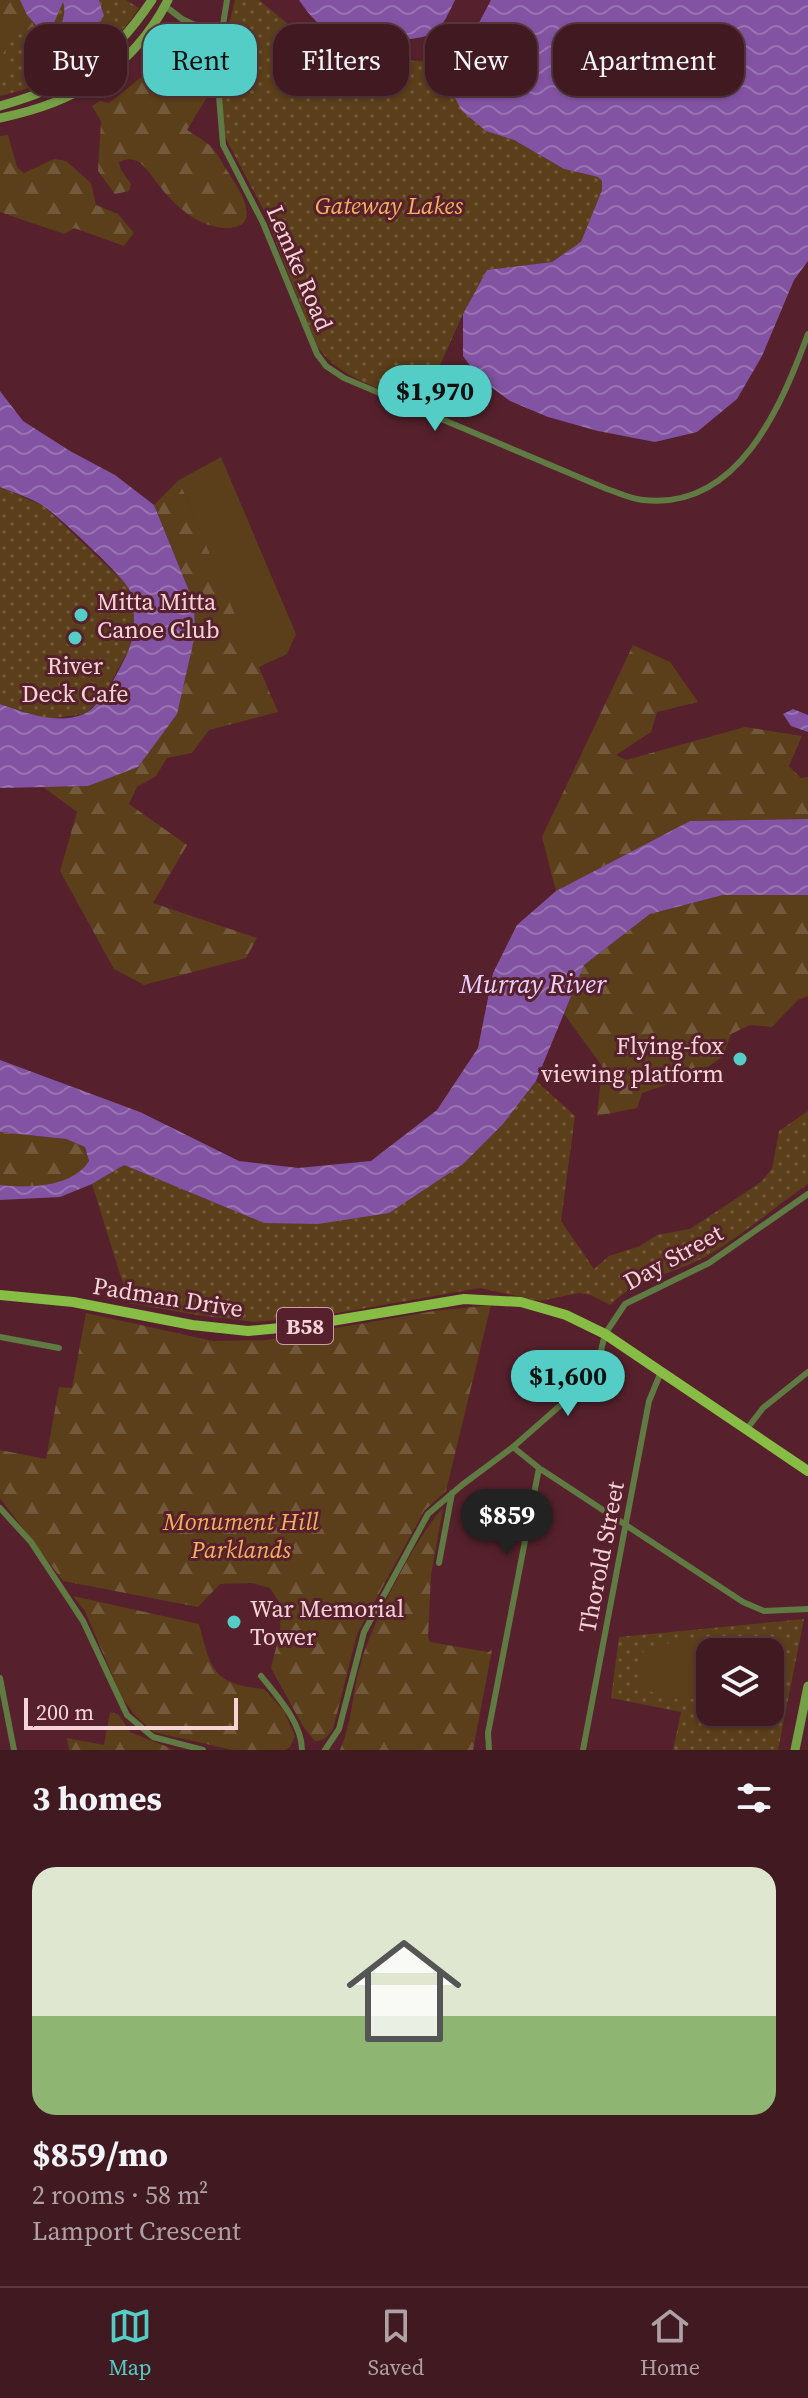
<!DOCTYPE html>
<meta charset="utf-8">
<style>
:root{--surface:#401921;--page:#4b262e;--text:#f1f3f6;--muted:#aea0a5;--line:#59383f;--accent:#54cdc7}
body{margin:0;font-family:"Source Serif 4",serif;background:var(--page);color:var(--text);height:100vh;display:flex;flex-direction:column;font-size:30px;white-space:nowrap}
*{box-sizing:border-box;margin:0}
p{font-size:26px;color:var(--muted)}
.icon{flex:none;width:44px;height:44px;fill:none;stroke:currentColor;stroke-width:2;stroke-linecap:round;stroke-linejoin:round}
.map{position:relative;height:1750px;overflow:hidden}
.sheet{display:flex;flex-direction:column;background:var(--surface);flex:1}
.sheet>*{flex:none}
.top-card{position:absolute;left:24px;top:24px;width:760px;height:72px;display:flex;gap:16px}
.buttons{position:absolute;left:696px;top:1638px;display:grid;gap:16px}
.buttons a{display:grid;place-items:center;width:88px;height:88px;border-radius:16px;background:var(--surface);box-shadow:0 2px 6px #0004,0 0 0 2px var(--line);font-size:40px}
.scale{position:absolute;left:24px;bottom:20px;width:214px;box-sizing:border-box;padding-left:8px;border:4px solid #f6d3d7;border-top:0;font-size:22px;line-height:28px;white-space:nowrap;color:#f6d3d7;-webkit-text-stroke:6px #56212c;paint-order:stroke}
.price{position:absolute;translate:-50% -68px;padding:0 18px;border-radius:28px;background:var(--accent);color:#111;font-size:26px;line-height:52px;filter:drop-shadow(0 2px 4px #0008)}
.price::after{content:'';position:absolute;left:50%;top:48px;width:24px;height:18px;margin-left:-12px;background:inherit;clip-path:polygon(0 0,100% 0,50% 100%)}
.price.active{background:#222;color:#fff}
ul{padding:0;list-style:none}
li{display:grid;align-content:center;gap:16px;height:424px;padding:0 32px}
li span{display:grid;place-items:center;height:248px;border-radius:24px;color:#555}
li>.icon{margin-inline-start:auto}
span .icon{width:144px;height:144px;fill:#fffc;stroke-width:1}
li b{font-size:34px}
h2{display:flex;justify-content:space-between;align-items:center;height:96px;padding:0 32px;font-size:34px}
.chip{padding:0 28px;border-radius:24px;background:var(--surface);box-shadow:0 2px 6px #0004,0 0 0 2px var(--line);font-size:28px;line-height:72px}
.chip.active{background:var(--accent);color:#111}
.menu{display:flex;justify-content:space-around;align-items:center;height:112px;border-top:2px solid var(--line);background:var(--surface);font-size:22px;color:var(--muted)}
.menu a{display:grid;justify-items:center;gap:4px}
.menu .active{color:var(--accent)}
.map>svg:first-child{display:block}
.grass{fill:url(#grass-dots);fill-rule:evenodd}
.forest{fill:url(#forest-firs)}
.garden{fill:#5b3e1a}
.water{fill:url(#water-waves)}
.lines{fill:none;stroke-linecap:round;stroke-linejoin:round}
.street{stroke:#5f7a43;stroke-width:6}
.secondary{stroke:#76a045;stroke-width:9}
.primary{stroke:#87bd44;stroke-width:10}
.poi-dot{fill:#54cdc7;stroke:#56212c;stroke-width:3}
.labels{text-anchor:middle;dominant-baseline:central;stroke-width:6;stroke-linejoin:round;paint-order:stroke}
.shield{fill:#56212c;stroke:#c69ea4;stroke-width:2}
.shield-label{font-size:22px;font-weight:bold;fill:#f6d3d7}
.park-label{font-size:24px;font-style:italic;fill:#f4b05d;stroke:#56212c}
.street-label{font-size:24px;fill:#f6d3d7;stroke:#56212c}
.poi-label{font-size:24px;fill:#f6d3d7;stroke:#56212c;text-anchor:start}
.water-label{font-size:26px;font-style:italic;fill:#e9d1fc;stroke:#56212c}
</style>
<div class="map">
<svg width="808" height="1750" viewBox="0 0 808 1750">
<defs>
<pattern id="grass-dots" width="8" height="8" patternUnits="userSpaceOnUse" patternTransform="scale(2)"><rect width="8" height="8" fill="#5b3e1a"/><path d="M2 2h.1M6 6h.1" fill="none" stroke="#73593b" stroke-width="1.8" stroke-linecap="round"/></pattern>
<pattern id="forest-firs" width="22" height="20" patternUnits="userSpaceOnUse" patternTransform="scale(2)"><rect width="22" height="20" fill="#5b3e1a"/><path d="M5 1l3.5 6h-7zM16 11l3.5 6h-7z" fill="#73593b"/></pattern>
<pattern id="water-waves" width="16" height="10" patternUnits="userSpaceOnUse" patternTransform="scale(2)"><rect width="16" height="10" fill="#8253a2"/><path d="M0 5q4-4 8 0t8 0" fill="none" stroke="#9a73b2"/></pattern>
</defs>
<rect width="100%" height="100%" fill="#56212c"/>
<path class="grass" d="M0,0H126L139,8C104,60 58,82 0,96Z
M235,0H259L324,54L345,60L443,61L449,87L486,131L514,140L564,169L598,177L602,181V190L582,242L552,262L487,271L463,314L422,405C385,390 339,379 316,345L263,209L224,135L221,121L223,86L228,28Z
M0,487L44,506L127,585L133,600L134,616L130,648L102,698L85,714L46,719L0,704Z
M536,1081L575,1116L561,1221L594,1269L609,1256L640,1246L657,1235L690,1229L761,1182L772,1169L779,1131L808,1111V1184C776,1206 738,1239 705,1257C673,1274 637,1278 610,1305L591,1295L579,1293L540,1301L480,1288L315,1317L254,1322L197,1315L129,1303L92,1184L124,1165L264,1223L503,1124Z
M804,1619L778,1750H673L681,1712L611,1698L619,1637ZM710,1652H770V1712H710Z"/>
<path class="forest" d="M0,0H20L36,26L15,33L5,45L7,82H0Z
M189,34L202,40L208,51L209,94L187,130C194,135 202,139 208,144C216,150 221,161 226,169C236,184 265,225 230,228C200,230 174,205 158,184C152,177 145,165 137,161C130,158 126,159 119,162L121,170L131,184L129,191L115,194L98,171L101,121L92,106L100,101L109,103L117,97L171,53Z
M8,135L17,167L24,173L54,159L66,161L91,183L96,205L118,214L134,233L124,246L74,228L64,234L0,212V136Z
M179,480L278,712L209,730L192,753L167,758L156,776L137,787L129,804L187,845L153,903L257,938L246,958L144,985L114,969L60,871L77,812L43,787L88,786L194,603L154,505Z
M633,645L670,662L698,702L657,712L651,732L616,755L626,760L745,727L802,736L789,766L801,778L808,777V819L690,821L556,891L542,837Z
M775,894L808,895V996L798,1000L772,1027L750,1025L731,1034L723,1056L700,1073L642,1093L637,1108L597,1116L602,1066L564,1014L584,965L650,914L723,895Z
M0,1132L66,1139L85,1147L89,1162C72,1188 28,1188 0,1185Z
M491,1305L446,1491L424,1511L357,1634L333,1729C328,1736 324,1741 315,1741L304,1728L271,1668L280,1632L281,1605L270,1588L252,1583L220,1584L198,1607L63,1581L0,1498V1450L46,1459L59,1387L72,1388L86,1313L213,1341L267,1340L434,1311Z
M443,1508L431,1575L428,1637L430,1642L488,1652L492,1650L473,1750H340C352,1723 352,1695 360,1666C370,1627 416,1536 443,1508Z
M73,1596L199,1624C211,1670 213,1684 264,1689L284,1711L295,1736L290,1747L285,1750H233L153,1732L135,1715L122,1698L85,1611Z
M110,1712L119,1715L130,1732L175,1750H69L67,1738L104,1745Z"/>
<path class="garden" d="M221,457L296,634L287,654L257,668L179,480Z
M695,1640L730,1642L741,1652H710V1696C679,1704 617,1697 644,1650L669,1643Z
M780,1652L793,1654L788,1679L775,1676Z
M773,1694L785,1696L780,1721L767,1718Z"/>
<path class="water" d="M20,0H99L104,16L84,38L59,51L55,50C53,32 69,21 63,2L50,32L45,35L27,15Z
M299,0H455C450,10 444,25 436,31C427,38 411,39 400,40C351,45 327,42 299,0Z
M491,0H808V261L794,280L762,356L737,399L697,432L655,442L598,431L548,417L510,401L479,378L463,356V314L487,270L552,262L581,242L602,190V181L598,177L564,169L514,140L486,131L462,111L449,87L446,72L448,61L463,53Z
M0,391L23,421L70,451L115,475L154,505L194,603L195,635L177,714L138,767L88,786L0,788V704C26,713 56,725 84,714C101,707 122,666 129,649C135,635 136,604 129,589C123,576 59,517 45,507C32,498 14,493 0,487Z
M793,709L808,715V732L791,726L783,714Z
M808,819V895H723L650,914L584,965L536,1081L503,1124L463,1164L389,1213L318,1224L264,1223L124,1165L92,1184L60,1197L0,1200V1185C27,1188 72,1188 89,1161L85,1147L66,1139L0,1132V1060L140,1112L239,1161L298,1168L371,1161L437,1110L478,1048L493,973L517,925L556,891L690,821Z"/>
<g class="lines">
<path class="street" d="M227,0L221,37L219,96L223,145L263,223L317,354L326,366L344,378L607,489C619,493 631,499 643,500C738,511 781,407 808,334
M165,6L182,19L221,37
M0,1337L59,1348
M746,1430L763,1408L808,1372
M513,1447L539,1468L743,1602L764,1611L808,1609
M0,1508L31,1542L83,1621L127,1715L153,1737L203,1750
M439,1563L452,1493
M261,1676C277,1696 302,1723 302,1750
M0,1678L14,1750
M325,1750L339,1729L364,1632L428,1514L462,1485L513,1447L604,1367L600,1355L605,1334L625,1304L709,1263L808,1194
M489,1750L488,1733L539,1468
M583,1750L649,1401L661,1372"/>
<path class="secondary" d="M0,106C73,85 109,64 152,0
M0,118C74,103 132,70 168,0
M795,1750L808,1686"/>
<path class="primary" d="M0,1295L73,1302L192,1325L248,1331L301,1326L464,1299L521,1302L566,1315L605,1334L808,1471"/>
</g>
<g class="poi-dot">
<circle cx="81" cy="615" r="8"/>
<circle cx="75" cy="638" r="8"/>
<circle cx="740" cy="1059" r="8"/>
<circle cx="234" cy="1622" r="8"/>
</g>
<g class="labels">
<rect class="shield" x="277" y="1308" width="56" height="36" rx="6"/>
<g class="shield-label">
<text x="305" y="1326">B58</text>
</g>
<g class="park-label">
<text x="389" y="205">Gateway Lakes</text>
<text x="241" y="1521">Monument Hill<tspan x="241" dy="28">Parklands</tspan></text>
</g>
<g class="street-label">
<text transform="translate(300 268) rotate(67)">Lemke Road</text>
<text transform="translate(673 1257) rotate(-29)">Day Street</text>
<text transform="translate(168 1297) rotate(9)">Padman Drive</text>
<text transform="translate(601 1557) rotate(-79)">Thorold Street</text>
</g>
<g class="poi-label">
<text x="97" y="601">Mitta Mitta<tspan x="97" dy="28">Canoe Club</tspan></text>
<text x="75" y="665" text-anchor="middle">River<tspan x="75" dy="28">Deck Cafe</tspan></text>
<text x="724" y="1045" text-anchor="end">Flying-fox<tspan x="724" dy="28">viewing platform</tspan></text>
<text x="250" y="1608">War Memorial<tspan x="250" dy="28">Tower</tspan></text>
</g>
<g class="water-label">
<text x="533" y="984">Murray River</text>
</g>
</g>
</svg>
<div class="buttons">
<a><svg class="icon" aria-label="layers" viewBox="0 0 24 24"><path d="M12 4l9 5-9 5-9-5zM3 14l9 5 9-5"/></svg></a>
</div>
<div class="scale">200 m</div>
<b class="price" style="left:435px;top:433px">$1,970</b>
<b class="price" style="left:568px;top:1418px">$1,600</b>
<b class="price active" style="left:507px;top:1557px">$859</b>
<div class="top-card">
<a class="chip">Buy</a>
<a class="chip active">Rent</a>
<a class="chip">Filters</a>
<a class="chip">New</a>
<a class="chip">Apartment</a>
</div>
</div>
<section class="sheet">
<h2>3 homes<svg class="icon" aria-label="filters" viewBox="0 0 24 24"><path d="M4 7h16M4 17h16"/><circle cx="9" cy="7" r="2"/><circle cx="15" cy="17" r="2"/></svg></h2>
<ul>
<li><span style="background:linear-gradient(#dfe7d0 60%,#8fb573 0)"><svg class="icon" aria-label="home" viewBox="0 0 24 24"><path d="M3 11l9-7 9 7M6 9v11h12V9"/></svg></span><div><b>$859/mo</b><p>2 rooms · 58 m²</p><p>Lamport Crescent</p></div></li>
</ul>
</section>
<nav class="menu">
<a class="active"><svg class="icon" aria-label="map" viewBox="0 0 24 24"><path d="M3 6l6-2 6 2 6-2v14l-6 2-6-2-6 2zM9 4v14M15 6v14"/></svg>Map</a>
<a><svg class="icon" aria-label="saved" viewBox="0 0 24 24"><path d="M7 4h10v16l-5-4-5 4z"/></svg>Saved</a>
<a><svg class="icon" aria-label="home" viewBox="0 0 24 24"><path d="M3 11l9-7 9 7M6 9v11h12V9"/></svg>Home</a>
</nav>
